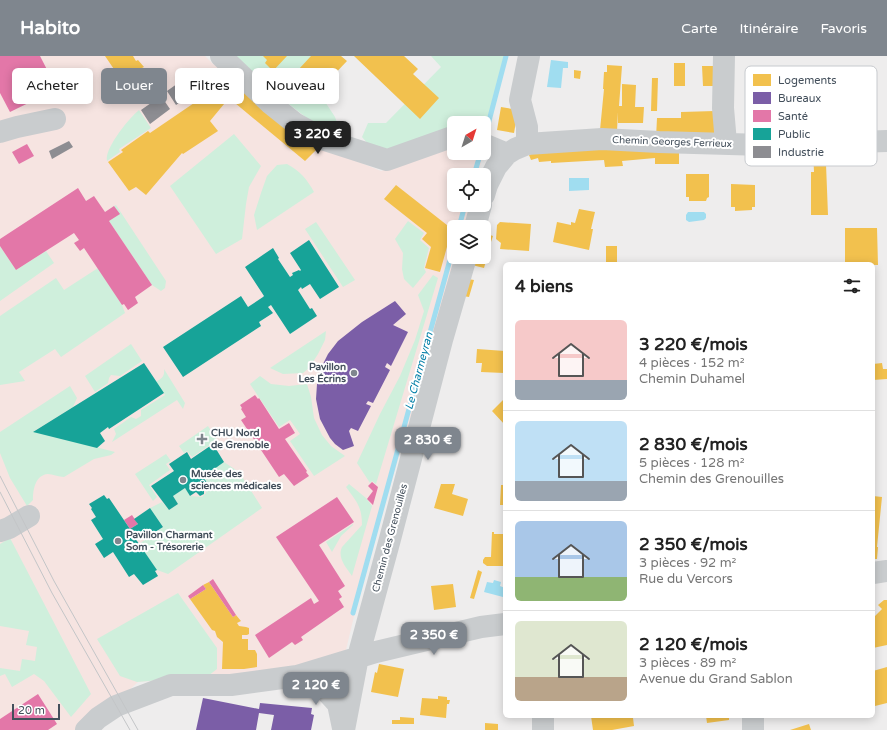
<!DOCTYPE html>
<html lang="fr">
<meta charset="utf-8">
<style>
:root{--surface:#fff;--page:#f6f6f6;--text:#222;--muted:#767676;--line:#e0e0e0;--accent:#7f868e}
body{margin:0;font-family:"Varela Round",sans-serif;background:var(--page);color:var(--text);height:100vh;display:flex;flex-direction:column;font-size:15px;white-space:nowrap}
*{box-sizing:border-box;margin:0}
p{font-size:13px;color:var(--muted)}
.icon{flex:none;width:22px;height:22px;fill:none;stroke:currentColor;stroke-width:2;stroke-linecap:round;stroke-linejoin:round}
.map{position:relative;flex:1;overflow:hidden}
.drawer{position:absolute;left:503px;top:206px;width:372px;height:456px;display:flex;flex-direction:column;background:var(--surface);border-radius:6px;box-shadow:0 2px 10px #0003}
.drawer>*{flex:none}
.banner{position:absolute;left:12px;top:12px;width:380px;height:36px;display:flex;gap:8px}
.needle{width:26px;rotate:39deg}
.controls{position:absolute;left:447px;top:60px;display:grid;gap:8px}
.controls a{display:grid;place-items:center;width:44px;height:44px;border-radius:6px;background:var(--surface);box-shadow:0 2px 10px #0003;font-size:20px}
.scale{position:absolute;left:12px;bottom:10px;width:48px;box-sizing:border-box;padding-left:4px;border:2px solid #434f5b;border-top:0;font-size:11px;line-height:14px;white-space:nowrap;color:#434f5b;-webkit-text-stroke:3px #fff;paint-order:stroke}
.price{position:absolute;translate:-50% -34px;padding:0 9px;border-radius:8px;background:var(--accent);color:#fff;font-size:13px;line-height:26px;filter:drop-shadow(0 1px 2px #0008)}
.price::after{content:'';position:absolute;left:50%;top:24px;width:12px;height:9px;margin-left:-6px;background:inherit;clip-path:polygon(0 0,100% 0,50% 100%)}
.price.selected{background:#222;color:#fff}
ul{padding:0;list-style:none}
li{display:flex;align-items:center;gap:12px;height:100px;padding:0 12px}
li+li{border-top:1px solid var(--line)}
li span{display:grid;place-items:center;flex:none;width:112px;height:80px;border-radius:6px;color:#555}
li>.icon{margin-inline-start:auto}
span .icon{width:48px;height:48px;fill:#fffc;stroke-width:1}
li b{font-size:17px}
h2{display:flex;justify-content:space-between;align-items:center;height:48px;padding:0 12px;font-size:17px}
.tag{padding:0 14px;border-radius:6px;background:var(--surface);box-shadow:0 2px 10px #0003;font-size:14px;line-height:36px}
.tag.selected{background:var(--accent);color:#fff}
header{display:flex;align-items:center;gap:24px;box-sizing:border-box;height:56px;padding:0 20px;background:var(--accent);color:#fff}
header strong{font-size:19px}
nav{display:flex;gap:22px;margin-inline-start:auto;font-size:14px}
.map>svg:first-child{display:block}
.medical{fill:#f6e4e1}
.green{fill:#cfefdc}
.water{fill:#a0ddf0}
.homes{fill:#f2c14e}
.offices{fill:#7b5ea7}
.health{fill:#e377a8}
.public{fill:#17a398}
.industry{fill:#8d8d92}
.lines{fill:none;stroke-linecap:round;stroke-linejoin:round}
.stream{stroke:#a0ddf0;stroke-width:5}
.minor{stroke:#c9ccce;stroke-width:22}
.tram{stroke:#c3c5c7;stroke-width:1}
.poi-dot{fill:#7f868e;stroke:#fff;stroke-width:1.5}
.labels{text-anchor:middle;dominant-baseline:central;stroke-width:4;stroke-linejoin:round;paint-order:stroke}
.street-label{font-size:10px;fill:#434f5b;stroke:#fff}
.poi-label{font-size:10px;font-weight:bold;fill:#434f5b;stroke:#fff;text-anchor:start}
.water-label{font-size:11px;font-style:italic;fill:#037fa7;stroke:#fff}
.key{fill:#fff;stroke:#c7cace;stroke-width:1}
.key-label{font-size:11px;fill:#434f5b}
</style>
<header>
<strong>Habito</strong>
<nav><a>Carte</a><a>Itinéraire</a><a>Favoris</a></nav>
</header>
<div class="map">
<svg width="887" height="674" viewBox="0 0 887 674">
<rect width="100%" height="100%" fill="#eeeded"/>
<path class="medical" d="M0,0H205L213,8L243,27L330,94L381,115L448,91L454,92V97H477L483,98L478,119H454V149H470L464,171H454V201H456L444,249L364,518L345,598L279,619L208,620L138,626L86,674H0Z"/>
<path class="green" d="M227,0H315L318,35L335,61L339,72L330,80Z
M431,0H506L484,84V67H454V81L374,95L362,81L368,67H386L441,11Z
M139,54L151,72L119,93L120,96L107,105C104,93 129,62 139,54Z
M234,78L261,110L249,131L246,148L242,183L216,198L170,130Z
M287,108C300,115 307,123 314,136L257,174L254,159L261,137L267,120L277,109Z
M116,149L166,225L165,232L161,235L152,229L109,165L119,158L114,150Z
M408,165L424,177L420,184L429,192L424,212L426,216L413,232L404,223L402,213L403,197L395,183Z
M316,166L355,224L343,231L305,173Z
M0,190L16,214L46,195L54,207L0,245Z
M98,212L122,249L125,257L61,301L55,293L19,316L25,325L0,329V260L56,222L64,234Z
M433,219L438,222L376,428L372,425L370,427L357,407L380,358L400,320L415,284L424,255L418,239Z
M326,275L325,284L318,298L309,312L303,317L283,318L270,312Z
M131,288L142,305L120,320L111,319L109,322L108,327L95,336L85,320Z
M164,313L185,347L183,353L177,344L112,386L116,378L114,373L131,361L136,363L141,360V354L165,339L156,326C162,322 165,320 164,313Z
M260,320L271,328L289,330L307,328L311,341L314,362L322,379L331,390L345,400L314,420L290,385L300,378L290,364L279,371L250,328Z
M70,330L77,342L73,351L34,375L115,396L111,399L94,403L64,421C59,421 52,418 48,418C35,419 33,434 33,444L27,450L10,422L0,397V376Z
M208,370L223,393L219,395L213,387L192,401L187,395L184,397L179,390Z
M166,398L171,405L166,408L170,414L149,429L157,441L153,445L135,418Z
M224,406L239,416L262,452L168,518L157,514L139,488L163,471L150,452L162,446L169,454L178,448L173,440L185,432L190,440L202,441L206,437L205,430L208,428L203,421Z
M349,428L366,442L372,450L352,520C346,511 337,502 342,491L362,469C362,450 356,445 346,431Z
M353,468V469L341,480L332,496L326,486Z
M10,482L91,638L71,661L44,625L34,618L12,631L5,618L0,620V612L20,615L22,603L35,605L37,591L26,589L29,575L0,570V488Z
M178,537L217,592V613L208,620L137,626L120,620L97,583Z"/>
<path class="water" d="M551,4L568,6V12H563L561,32L547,31Z
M569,122H589V134L569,135Z
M688,156H704L706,158V162L704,164L689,166L686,164V159Z
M494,524L501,526L500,530L505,532L503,541L484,536L487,526L493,527Z"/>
<path class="homes" d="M105,0H133L136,5L138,4L144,11L142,12L153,28L133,41Z
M263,0H287L273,15L265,7L267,4Z
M311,0H341L347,5L307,47L299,39L301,37L296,32L294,35L286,27Z
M354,0H404L418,13L413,18L439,42L420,63Z
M674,7H685V30H674Z
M607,9L622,10L619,50H622V28L636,29L635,51H644L643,67H618V56L617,75L600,74L604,33H603L604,16H607Z
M702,10H716V30H703Z
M574,14L581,15L580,23L574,22Z
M223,18L295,77L318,92L305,105L229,42L210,65L218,75L183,98L182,97L146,139L136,131L129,135L108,106L123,96L121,94L148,75L150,77L197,45L198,46Z
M652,22H658L657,55H651Z
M501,51L518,54L514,77L497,74Z
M715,55V84L656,82L657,62H681V56Z
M553,92L679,95V108H655V102L622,105L623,110L605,111L604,104L551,107V105L539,106L538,102L531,104L529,99L538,95Z
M813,94H825L826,102L829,101L830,107L826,108L828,159H811V116H814Z
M686,118H709V141L707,142L706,145H689V141H686Z
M731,128L755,129V151H752V154L735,155V151H731Z
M396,129L452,173L440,216L425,212L431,191L422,183L427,177L384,143Z
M579,153L595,156L591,173H593L589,194L553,186L557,166L571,169V166L575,167Z
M500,166L531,168L529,195L500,193L501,187L496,183L497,169Z
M845,172H877L878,209L845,208Z
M487,178L493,180L489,192L484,190Z
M606,190H617V208H606Z
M474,201L486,205L484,212L472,209Z
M468,223L474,224L469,241L463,240Z
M477,293L505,295L504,317L481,316L482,307H476Z
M882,307L883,313H887V323L873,324V308Z
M505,342V369L492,355Z
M441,428H455L452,438L468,443L463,460L434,452Z
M501,429H505V449H500Z
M873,440L882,441L877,491H878L877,503H873Z
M492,476H494V478H505V510H487L483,507V504L485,501H491Z
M478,514L482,516L474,543L470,542Z
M209,526L233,561L236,559L241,565L237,567L239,570L246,571L249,572V578L247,579H242V583H248V594H255L257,598V611L244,613H222L223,586L217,581L215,575L212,574L190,543L206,533L203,529Z
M453,528L456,551L434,554L431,530Z
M884,544H887V589L873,592V562L882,553L878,549Z
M379,608L404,613L398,641L371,636L375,616L377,617Z
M887,611V647L875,650L873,641V615Z
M438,640L447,641V644H450L449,648H447L446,662L420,659L422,642L438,643Z
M591,660H630L631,662H633L634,670L612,674H593Z
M706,660H729V664L707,667Z
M400,661L414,662V668H392V664H400Z
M485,667L498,668V674H485Z
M809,668L811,674H790Z"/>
<path class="offices" d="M395,245L406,258L393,269L408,276L391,310L387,307L385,311L390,314L373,347L368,345L366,348L371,350L358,375L351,372L349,375L354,390L343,394L335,388L330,382L320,363L316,343L317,328L320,314L328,298L338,285L362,266Z
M203,642L259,653L260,647L312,652L311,658L314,659L311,674H271L274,659L259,657L256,674H196Z"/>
<path class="health" d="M0,0H40L57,33L10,56L0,37Z
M27,88L34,100L19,108L12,96Z
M78,132L86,145L94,140L105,156L114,150L120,158L109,165L152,229L135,241L138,247L128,254L124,248L122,249L84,192L80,195L74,187L79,184L74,177L16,214L0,190V183Z
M255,339L258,343L259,342L279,373L289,367L295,377L285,383L307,415L306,416L309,420L294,430L284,418L279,421L241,364L246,361L241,353L242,352L240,349Z
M372,426L378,431L373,449L367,443L373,435L368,430Z
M337,441L354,466L319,489L345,530L338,535L342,541L339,543L344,551L301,581L303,584L295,589L292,586L269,602L255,579L311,542L314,548L319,545L276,481Z
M132,459L138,468L130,473L124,464Z
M213,523L236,559L233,561L209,526Z
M203,529L206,533L190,543L188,540Z
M38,638L57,668L48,674H0V663Z"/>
<path class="public" d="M309,184L339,231L320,243L310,228L302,233L301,231L298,234L310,253L312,252L317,260L290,278L271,249L268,251L273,257L259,266L261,270L183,321L163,291L241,240L248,251L263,241L264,240L245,211L273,192L279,202L278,203L290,221L293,219L292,217L299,214L300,215L301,214L290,197Z
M144,307L164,337L109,373L108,371L100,377L105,385L97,392L33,376Z
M213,388L224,406L203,421L208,428L202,432L204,434V438L200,440L196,436L190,440L185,432L173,440L178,448L169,454L151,430L174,415L169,408L187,396L191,403Z
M104,439L107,443L109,442L130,473L138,468L134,463L150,452L163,471L146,482L143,477L135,482L157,514L155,515L158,520L143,529L134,518L129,521L113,496L104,502L95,488L103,483L91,464L96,461L91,453L92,452L89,448Z"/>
<path class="industry" d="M181,25L190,39L176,49L167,35Z
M161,40L170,53L150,68L141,54Z
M69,85L73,91L52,103L49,95Z"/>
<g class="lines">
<path class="stream" d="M484,84L506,0
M474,119L480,99
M459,171L465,149
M353,557L454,189"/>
<path class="minor" d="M221,0L271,48L296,68L325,84L387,104L449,82L454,83
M724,0L723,52L726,87
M0,76L17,71L55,63
M527,88V71L520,44L529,0
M486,89L507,98
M484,139L487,129L496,111L507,98L515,93L527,88L602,83L659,86L767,89L887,85
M475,171L481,149
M0,475L9,472L29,460
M873,517L887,515
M297,620L326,635L338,648L343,672
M86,674L98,662L116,650L171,629H231L297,620L376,596L481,571L505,568
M344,674L358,601L390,483L442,284L466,201
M543,674V660
M753,674V660"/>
<path class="tram" d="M0,420L54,525L138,674
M0,436L52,537L130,674"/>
</g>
<g class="poi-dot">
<circle cx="354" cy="317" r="4"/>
<path d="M200 377h4v4h4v4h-4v4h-4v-4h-4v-4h4z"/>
<circle cx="183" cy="424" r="4"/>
<circle cx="118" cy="485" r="4"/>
</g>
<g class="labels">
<g class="street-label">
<text transform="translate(672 86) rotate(2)">Chemin Georges Ferrieux</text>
<text transform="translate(390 482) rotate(-75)">Chemin des Grenouilles</text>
</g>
<g class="poi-label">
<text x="346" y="311" text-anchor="end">Pavillon<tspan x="346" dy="12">Les Écrins</tspan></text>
<text x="211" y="377">CHU Nord<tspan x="211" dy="12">de Grenoble</tspan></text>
<text x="191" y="418">Musée des<tspan x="191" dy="12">sciences médicales</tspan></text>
<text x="126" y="479">Pavillon Charmant<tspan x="126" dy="12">Som - Trésorerie</tspan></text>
</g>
<g class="water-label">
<text transform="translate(419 315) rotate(-75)">Le Charmeyran</text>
</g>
</g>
<rect x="745" y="10" width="132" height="100" rx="6" class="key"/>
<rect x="753" y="18" width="18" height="12" fill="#f2c14e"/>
<rect x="753" y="36" width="18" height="12" fill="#7b5ea7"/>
<rect x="753" y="54" width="18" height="12" fill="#e377a8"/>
<rect x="753" y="72" width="18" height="12" fill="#17a398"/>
<rect x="753" y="90" width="18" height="12" fill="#8d8d92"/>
<g class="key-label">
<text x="778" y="28">Logements</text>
<text x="778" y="46">Bureaux</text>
<text x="778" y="64">Santé</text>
<text x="778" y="82">Public</text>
<text x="778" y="100">Industrie</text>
</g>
</svg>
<div class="controls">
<a><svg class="needle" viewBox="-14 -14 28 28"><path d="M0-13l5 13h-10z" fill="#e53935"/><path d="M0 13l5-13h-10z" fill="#767676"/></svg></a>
<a><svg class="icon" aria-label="locate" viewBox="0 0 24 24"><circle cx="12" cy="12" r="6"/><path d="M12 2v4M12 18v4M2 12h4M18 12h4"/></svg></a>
<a><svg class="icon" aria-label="layers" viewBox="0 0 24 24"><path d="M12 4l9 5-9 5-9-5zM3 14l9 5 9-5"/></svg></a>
</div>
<div class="scale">20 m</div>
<b class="price selected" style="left:318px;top:99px">3 220 €</b>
<b class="price" style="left:428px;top:405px">2 830 €</b>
<b class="price" style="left:434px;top:600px">2 350 €</b>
<b class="price" style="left:316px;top:650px">2 120 €</b>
<div class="banner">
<a class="tag">Acheter</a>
<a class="tag selected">Louer</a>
<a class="tag">Filtres</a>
<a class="tag">Nouveau</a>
</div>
<section class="drawer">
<h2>4 biens<svg class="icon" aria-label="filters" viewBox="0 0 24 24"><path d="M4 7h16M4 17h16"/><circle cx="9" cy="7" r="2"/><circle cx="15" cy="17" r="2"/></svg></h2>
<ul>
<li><span style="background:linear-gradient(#f6c9c9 75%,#9aa5b1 0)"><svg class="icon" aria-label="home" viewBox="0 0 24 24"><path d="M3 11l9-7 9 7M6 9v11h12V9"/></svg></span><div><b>3 220 €/mois</b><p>4 pièces · 152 m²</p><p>Chemin Duhamel</p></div></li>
<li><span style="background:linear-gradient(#bfe0f5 75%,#9aa5b1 0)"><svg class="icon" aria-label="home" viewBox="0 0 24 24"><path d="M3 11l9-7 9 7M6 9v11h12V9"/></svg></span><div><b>2 830 €/mois</b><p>5 pièces · 128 m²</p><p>Chemin des Grenouilles</p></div></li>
<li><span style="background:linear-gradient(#a9c7e8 70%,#8fb573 0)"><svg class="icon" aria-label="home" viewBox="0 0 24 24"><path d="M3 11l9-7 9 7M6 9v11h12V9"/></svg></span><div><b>2 350 €/mois</b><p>3 pièces · 92 m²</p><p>Rue du Vercors</p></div></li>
<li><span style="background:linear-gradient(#dfe7d0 70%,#b9a48a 0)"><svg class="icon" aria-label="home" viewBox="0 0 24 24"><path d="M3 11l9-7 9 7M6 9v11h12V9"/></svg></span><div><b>2 120 €/mois</b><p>3 pièces · 89 m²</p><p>Avenue du Grand Sablon</p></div></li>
</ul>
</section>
</div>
